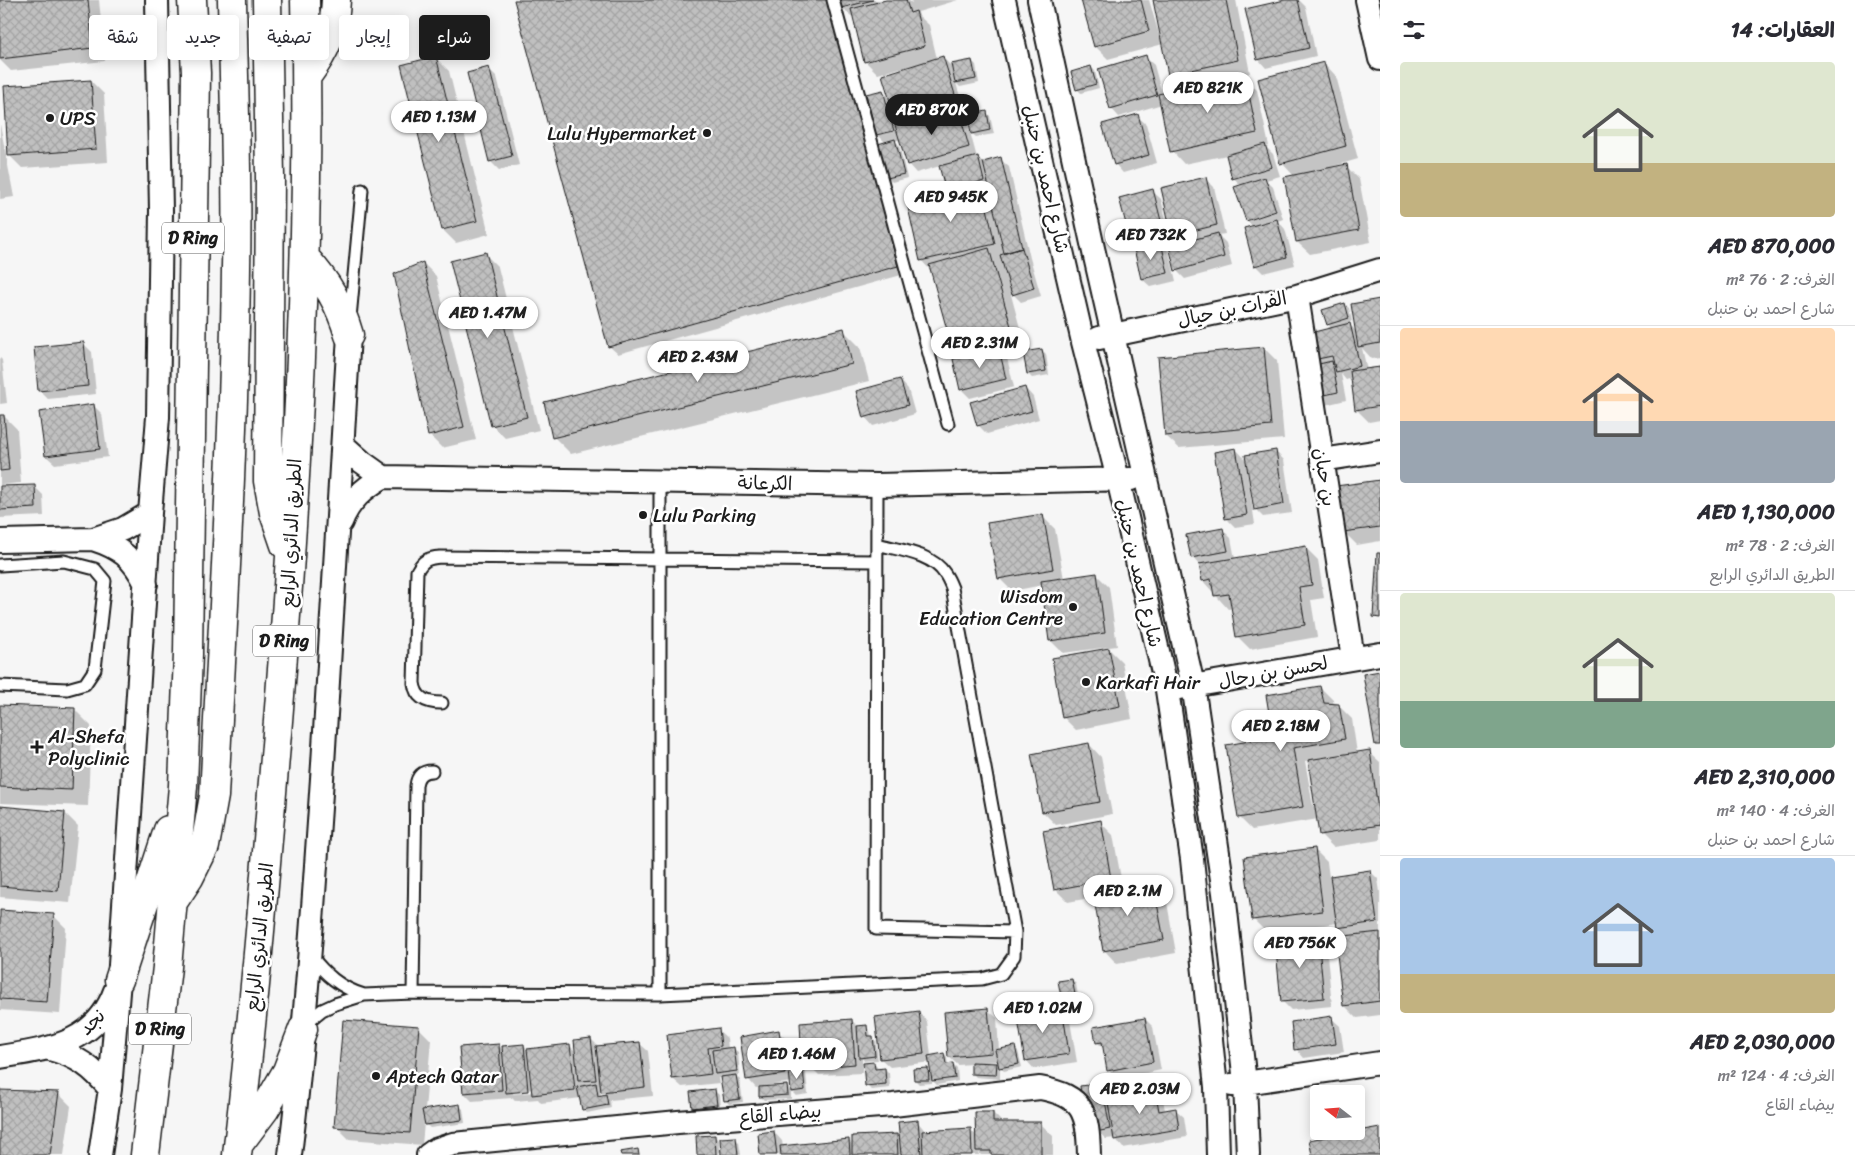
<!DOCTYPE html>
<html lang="ar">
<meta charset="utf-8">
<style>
:root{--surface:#fff;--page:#f2f2f3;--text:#2b2b33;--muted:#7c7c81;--line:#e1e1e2;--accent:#1c1c1c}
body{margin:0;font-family:Sriracha,"Playpen Sans Arabic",sans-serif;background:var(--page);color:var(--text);direction:rtl;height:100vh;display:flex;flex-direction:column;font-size:19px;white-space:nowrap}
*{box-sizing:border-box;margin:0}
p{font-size:16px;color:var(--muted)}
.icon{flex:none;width:28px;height:28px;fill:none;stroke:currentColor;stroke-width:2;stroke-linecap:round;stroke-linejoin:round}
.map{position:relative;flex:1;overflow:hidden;direction:ltr}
.sheet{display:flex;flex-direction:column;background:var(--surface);width:475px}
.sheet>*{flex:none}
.banner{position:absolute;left:15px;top:15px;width:475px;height:45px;direction:rtl;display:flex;gap:10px}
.needle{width:32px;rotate:287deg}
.controls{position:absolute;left:1310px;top:1085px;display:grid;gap:10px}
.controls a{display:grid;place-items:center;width:55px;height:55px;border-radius:5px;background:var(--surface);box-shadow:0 2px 12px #0003;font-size:25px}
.price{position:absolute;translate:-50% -42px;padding:0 11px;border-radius:18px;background:#fff;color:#222;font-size:16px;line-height:32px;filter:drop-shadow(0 1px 2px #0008)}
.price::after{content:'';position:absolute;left:50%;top:30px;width:15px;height:11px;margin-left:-8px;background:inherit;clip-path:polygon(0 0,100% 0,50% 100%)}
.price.current{background:var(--accent);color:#fff}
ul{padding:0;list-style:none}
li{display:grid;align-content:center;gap:10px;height:265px;padding:0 20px}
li+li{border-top:1px solid var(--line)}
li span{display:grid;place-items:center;height:155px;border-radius:5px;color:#555}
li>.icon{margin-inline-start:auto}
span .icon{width:90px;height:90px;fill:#fffc;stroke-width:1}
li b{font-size:21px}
h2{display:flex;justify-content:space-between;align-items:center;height:60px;padding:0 20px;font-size:21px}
.chip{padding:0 18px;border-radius:5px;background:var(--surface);box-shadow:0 2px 12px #0003;font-size:18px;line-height:45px}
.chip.current{background:var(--accent);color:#fff}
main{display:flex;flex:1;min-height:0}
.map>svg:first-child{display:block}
.shadow{fill:#0003;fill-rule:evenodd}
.building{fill:url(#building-cross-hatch);stroke:#1c1c1c}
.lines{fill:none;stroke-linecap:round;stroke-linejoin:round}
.service-casing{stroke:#1c1c1c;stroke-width:15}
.minor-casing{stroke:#1c1c1c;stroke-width:26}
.primary-casing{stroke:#1c1c1c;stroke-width:31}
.service{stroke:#fff;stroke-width:11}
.minor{stroke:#fff;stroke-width:22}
.primary{stroke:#fff;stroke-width:28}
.poi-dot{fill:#1c1c1c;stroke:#fff;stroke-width:2}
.labels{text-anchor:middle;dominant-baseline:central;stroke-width:5;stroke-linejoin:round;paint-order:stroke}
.shield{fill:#fff;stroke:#606060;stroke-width:1}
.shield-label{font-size:18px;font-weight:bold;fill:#1c1c1c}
.poi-label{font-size:19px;fill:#1c1c1c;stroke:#fff;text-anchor:start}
.street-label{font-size:19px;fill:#1c1c1c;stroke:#fff}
</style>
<main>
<section class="sheet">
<h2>العقارات: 14<svg class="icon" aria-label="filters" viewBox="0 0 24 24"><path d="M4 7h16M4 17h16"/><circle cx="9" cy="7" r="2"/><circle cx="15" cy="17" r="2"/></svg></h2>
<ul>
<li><span style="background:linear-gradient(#dfe7d0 65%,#c2b280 0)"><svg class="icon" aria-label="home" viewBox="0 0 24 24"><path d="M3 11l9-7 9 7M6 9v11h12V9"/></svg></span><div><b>AED 870,000</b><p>الغرف: 2 · 76 m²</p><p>شارع احمد بن حنبل</p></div></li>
<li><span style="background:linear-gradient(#ffd9b3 60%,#9aa5b1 0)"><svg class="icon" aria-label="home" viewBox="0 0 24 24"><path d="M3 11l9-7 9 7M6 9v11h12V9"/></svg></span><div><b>AED 1,130,000</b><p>الغرف: 2 · 78 m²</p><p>الطريق الدائري الرابع</p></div></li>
<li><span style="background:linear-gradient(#dfe7d0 70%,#7fa58c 0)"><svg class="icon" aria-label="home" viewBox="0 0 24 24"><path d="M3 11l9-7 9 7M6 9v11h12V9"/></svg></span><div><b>AED 2,310,000</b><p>الغرف: 4 · 140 m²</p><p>شارع احمد بن حنبل</p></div></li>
<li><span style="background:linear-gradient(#a9c7e8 75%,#c2b280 0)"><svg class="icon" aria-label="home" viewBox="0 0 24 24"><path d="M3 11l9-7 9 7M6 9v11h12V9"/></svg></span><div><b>AED 2,030,000</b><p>الغرف: 4 · 124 m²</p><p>بيضاء القاع</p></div></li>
</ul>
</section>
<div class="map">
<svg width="1380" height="1155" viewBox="0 0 1380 1155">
<defs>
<pattern id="building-cross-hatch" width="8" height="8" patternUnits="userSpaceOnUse" patternTransform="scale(1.25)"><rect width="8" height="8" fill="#c0c0c0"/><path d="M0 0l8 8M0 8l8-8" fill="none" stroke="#a4a4a4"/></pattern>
</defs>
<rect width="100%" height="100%" fill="#f6f6f6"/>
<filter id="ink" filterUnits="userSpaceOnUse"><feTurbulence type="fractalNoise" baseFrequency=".02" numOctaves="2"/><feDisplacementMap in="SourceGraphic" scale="10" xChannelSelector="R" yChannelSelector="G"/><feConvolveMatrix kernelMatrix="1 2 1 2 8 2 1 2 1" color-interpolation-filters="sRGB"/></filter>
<g filter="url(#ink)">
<path class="shadow" d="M0,0H99L105,61L11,71L0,60Z
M516,0H835L905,274L618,354L609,346Z
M840,0H908L912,3L911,0H958L918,12L919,16L929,25L937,59L943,58L951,66L972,61L976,65L979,83L960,87L956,83L963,107L957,109L966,117L977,158L983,163L1000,159L1009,167L1030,258L1041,296L1021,302L1010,291L1024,343L1000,350L1007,358L1014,387L970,398L961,389L963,358L953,347L931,271L921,260L950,194L947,191L940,166L916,173L908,164L901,139L895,141L899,145L907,178L892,182L888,178L886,143L877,134L883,92L891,99L901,71L900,68L878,74L865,61L854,15L851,16L842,7ZM896,116L904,124L898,126ZM990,190L992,198L986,191Z
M1082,0H1149L1161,41H1163L1154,0H1236L1250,73L1182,87L1169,74L1163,44L1108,59L1095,46Z
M1291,0H1299L1306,7L1316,56L1266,68L1258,59Z
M1145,57L1154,65L1162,94L1244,77L1257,90L1269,146L1266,147L1273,154L1280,176L1266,180L1273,187L1283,219L1278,221L1285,229L1295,265L1263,273L1255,265L1253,227L1247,220L1241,186L1234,178L1227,155L1184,164L1172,151L1162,104L1119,117L1111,108Z
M436,58L449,71L489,234L456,243L443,230Z
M1324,63L1336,76L1358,159L1331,167V169L1346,166L1359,179L1371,242L1310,254L1297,242L1294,176L1282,163Z
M1091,67L1095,71L1099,88L1081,93L1077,89Z
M489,69L497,77L519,165L499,170L490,161Z
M91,81L104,94L108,162L22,168L9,155Z
M986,112L990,116L994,134L976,137L972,134Z
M1137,116L1146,124L1157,163L1123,173L1115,164Z
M0,124L14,197L0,199Z
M1205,178L1214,187L1225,234L1218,235L1226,243L1232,266L1185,279L1176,270L1182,244L1173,235Z
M1152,191L1161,199L1171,238L1140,246L1131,238Z
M1161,244L1169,252L1176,281L1151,287L1142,279L1135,250Z
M485,254L498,267L539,430L505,438L492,425Z
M423,263L436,276L476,440L442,448L429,435Z
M1380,301V358L1372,359L1362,348L1367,370L1380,368V420L1369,422L1356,409L1352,378L1346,380L1341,374L1346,400L1325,405L1314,360L1332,329L1328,324L1345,305L1349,308L1352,321L1348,323L1357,332Z
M843,330L860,347L869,381L571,454L554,437Z
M83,343L92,352L96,394L48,399L39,390Z
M1264,348L1277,361L1284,439L1179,448L1166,436Z
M1042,350L1046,354L1049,375L1032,378L1028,374Z
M0,358L2,360L7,403L0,404Z
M900,380L908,389L915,414L873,426L865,417Z
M1025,388L1033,397L1039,419L987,434L978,425Z
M94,406L102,414L108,457L55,464L46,456Z
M4,416L17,429L21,483L0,485V417Z
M1236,449L1247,461L1275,451L1284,460L1292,513L1263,517L1255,509L1249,472H1247L1255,524L1235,527L1226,518Z
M1380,481V541L1357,545L1344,532Z
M34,486L43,495L44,516L0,518V488Z
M1042,516L1055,529L1064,579L1096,574L1109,587L1117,646L1063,653L1050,640L1043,585L1012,591L999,578Z
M1222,529L1231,538L1235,559L1305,547L1318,560L1324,598L1311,600L1317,637L1250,649L1237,636L1233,608L1228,609L1203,581L1200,566L1192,557Z
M1109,649L1122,662L1132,719L1076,730L1063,717Z
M1320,687L1333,700L1334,705L1339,706L1352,719L1357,753L1369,752L1380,762V840L1333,847L1320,834L1318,819L1252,830L1239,817L1274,738ZM1309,760L1316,806H1313L1305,761Z
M0,706L74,709L91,726L88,806L0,803Z
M1089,744L1101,757L1112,814L1056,825L1043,812L1033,755Z
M0,807L65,813L78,826L70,903L0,897Z
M1100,822L1113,835L1123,889L1153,884L1166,897L1176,953L1117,964L1105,951L1095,897L1068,902L1055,889Z
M1314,849L1327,862L1329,877L1370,871L1378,879L1380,892V931L1377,932L1380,935V1015L1357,1018L1344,1005L1348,937L1338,928L1337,923L1267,933L1254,920Z
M0,912L53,915L66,928L60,1014L0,1010Z
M1318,937L1326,945L1332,1006L1291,1010L1283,1002Z
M1072,980L1076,984L1082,1019L1070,1021L1077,1062L1034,1069L1026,1060L1061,1008L1065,1012Z
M988,1010L997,1018L999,1051L1014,1047L1018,1051L1022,1067L1004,1071L1001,1068L999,1061L985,1062V1064L997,1065L1000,1068V1079L976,1077L972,1073V1064L958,1065L949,1057Z
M918,1012L927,1021L931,1056L943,1054L947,1058L948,1065L953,1064L957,1068L958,1081L937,1085L932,1080V1083L919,1084L915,1080L928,1070L932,1074L931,1062L890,1067L881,1059Z
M1331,1018L1340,1026L1344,1052L1304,1058L1296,1049Z
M1145,1019L1153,1027L1161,1070L1117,1079L1108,1070L1105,1050L1097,1042Z
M851,1020L859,1027H866L870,1031L871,1037L876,1041L878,1060L864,1061L862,1058V1073L819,1075L811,1067L810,1050L803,1043Z
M418,1027L431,1040L425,1110L459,1105L463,1109L465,1123L430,1128L424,1123L422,1145L349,1139L336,1126Z
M718,1030L727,1038L728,1049H734L738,1052L740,1075H735L740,1080L743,1102L729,1104L725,1100L721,1077L718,1078L719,1083L682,1087L673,1079Z
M778,1032L787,1040L791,1071L802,1069L806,1073L808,1094L796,1096L792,1092L791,1082L767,1086V1088L787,1087L791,1091V1099L764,1100L760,1096V1087L756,1088L748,1079Z
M591,1039L599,1047L639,1043L648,1051L653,1096L610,1100L611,1108L587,1113L583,1109L581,1098L541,1103L538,1099L515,1101L512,1098L472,1101L464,1093L498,1045L503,1050L524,1045L528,1050L569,1045L576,1052ZM534,1089L535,1092L513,1094V1091ZM600,1089L606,1095L601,1096Z
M873,1063L877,1067L878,1070L885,1069L889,1073L890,1088L871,1090L867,1086Z
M1101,1084L1110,1092L1111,1097L1155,1090L1163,1098L1165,1111L1175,1109L1184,1117L1187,1137L1123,1148L1115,1138L1106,1139L1097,1131L1084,1102Z
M0,1091L58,1093L71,1106L64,1155H0Z
M715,1091L719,1095L720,1109L697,1112L693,1108Z
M993,1113L1003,1123H1040L1053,1136V1155H981L979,1153V1155H762L774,1132L782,1141L783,1147L848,1140L853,1145L897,1135L901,1140L917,1121L926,1132L970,1130L977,1136Z
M715,1137L719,1140V1155H698Z
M735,1138L739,1142L741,1155H722Z"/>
<path class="building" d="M0,0H88L93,48L0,59Z
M514,0H829L898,266L608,347Z
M839,0H873L841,8Z
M886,0H906L910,13L916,11L925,46L864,62L851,9Z
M1081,0H1141L1149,31L1094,47Z
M1153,0H1226L1238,60L1168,75Z
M1285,0H1298L1309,48L1257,60L1245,9Z
M1146,55L1157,95L1110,109L1098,69Z
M436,56L477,221L442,230L401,65Z
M943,56L956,98L895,117L882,75Z
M972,60L976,79L955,83L951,64Z
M1324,62L1346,146L1280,164L1258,79Z
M1091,66L1096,84L1076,90L1071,72Z
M489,67L512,156L489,162L467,73Z
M1245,75L1257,133L1170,152L1158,94Z
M91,80L96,149L8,156L4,86Z
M883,90L894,131L876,135L866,94Z
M958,108L969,147L907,165L895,125Z
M987,111L990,130L971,134L968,115Z
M1138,114L1149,155L1114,165L1102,124Z
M895,139L904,174L887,178L878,144Z
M1265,144L1272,167L1232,179L1226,155Z
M978,156L984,181L946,191L939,166Z
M1001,157L1022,248L1004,253L983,162Z
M1347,164L1359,230L1296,242L1284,177Z
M1206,177L1217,225L1172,236L1161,188Z
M1265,177L1276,211L1246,221L1234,187Z
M982,186L995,244L920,261L907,203Z
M1153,189L1163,229L1130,239L1119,198Z
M1277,219L1287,257L1254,266L1244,228Z
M1218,233L1224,257L1175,271L1169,246Z
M1161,242L1168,273L1141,279L1134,249Z
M989,248L1012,330L952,348L929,265Z
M1022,248L1034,288L1012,295L1000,255Z
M486,252L527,417L491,426L450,261Z
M423,262L464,427L428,436L394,274Z
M1380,299V343L1358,347L1351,304Z
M1345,303L1349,318L1327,325L1322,310Z
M1350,323L1360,366L1336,372L1332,356L1313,360L1306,334Z
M844,328L852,364L552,438L544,402Z
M84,342L88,386L38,391L34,347Z
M1264,347L1271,426L1165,436L1158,357Z
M999,348L1006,379L960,390L953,359Z
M1042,349L1046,371L1027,374L1023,352Z
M1332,361L1338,392L1316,397L1310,366Z
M1380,367V406L1355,410L1350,371Z
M900,379L908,405L863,418L856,391Z
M1025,387L1032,411L977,426L970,402Z
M94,404L100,449L45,456L39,412Z
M0,415H4L9,470L0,471Z
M1236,448L1247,515L1225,519L1214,452Z
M1276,450L1284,504L1254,510L1245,455Z
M1380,480V527L1343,532L1336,486Z
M35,485L36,508L0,510V486Z
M1043,514L1053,569L998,579L987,523Z
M1223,528L1228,551L1191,558L1186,535Z
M1306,546L1312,585L1299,587L1305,625L1236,637L1229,594L1214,596L1211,579L1202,581L1199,564Z
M1377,553H1380V618L1373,617Z
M1097,573L1105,633L1049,641L1041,581Z
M1109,648L1120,706L1062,718L1052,658Z
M1380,671V745H1375L1363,674Z
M1320,686L1324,703L1339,704L1345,739L1293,748L1303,807L1238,818L1226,745L1273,737L1266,695Z
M0,705L75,708L72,790L0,787Z
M1089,743L1100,802L1042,812L1031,754Z
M1370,750L1380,825L1319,835L1308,760Z
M0,806L65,812L58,891L0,886Z
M1101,820L1111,879L1054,890L1043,831Z
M1315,848L1323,911L1252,920L1244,857Z
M1370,870L1377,922L1337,928L1330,876Z
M1153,882L1164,940L1103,951L1093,893Z
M0,910L54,914L47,1002L0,999Z
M1380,932V1001L1343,1006L1335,937Z
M1318,936L1324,998L1281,1002L1275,940Z
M1072,979L1079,1015L1065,1018L1058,981Z
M1062,1006L1069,1054L1025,1061L1017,1014Z
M988,1008L992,1053L948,1057L944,1012Z
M919,1011L924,1054L880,1059L875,1017Z
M1332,1016L1336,1044L1294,1050L1291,1022Z
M1145,1018L1153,1062L1107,1071L1102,1042L1096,1043L1093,1027Z
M852,1019L855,1064L810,1068L808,1043H801L800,1023Z
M343,1020L419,1026L410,1133L334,1127Z
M867,1025L868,1036H873L875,1056L859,1058L857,1026Z
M719,1028L721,1046L708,1048L711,1074L672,1079L667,1035Z
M779,1030L785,1074L746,1080L740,1037Z
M591,1038L596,1080L578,1081L574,1040Z
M640,1042L645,1087L601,1092L596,1046Z
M499,1044L502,1090L463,1093L459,1047Z
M524,1044L528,1091L506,1093L502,1046Z
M570,1044L575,1090L532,1095L527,1049Z
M1015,1046L1019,1064L999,1068L995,1050Z
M734,1047L737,1071L715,1074L712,1050Z
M944,1053L946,1064L953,1063L955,1078L932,1081L928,1056Z
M874,1062L875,1069L885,1068L886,1084L865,1086L863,1063Z
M971,1062L997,1063L996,1075L971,1074Z
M803,1068L805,1090L791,1092L789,1070Z
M928,1068L929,1080H914L913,1069Z
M736,1075L740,1099L724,1101L720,1077Z
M596,1083L598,1096L606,1094L608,1105L582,1110L577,1087Z
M1102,1083L1110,1129L1096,1132L1091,1102L1082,1103L1080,1086Z
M787,1085L788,1095L759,1097V1087Z
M715,1089L717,1105L692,1108L690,1092Z
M1155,1089L1159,1111L1176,1108L1179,1129L1114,1140L1107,1097Z
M0,1090L59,1092L50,1155H0Z
M460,1104L462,1120L425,1125L422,1110Z
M975,1112H993V1122H1041V1155H991V1151H976Z
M918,1120L921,1155H901L898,1122Z
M1380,1127V1155H1312L1309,1140Z
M971,1128L972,1155H923L922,1131Z
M774,1131L777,1155H760L758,1133Z
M897,1134L898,1155H852V1136Z
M715,1135L716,1155H697L696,1136Z
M736,1137L738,1155H721L720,1138Z
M849,1139L850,1155H781L780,1146Z
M638,1149L639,1155H621L620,1152Z"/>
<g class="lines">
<g class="service-casing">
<path id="service" d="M833,0L948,424
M350,318L362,190
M660,481V994
M877,544C898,550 932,553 945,574C948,578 950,583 952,588L1015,932L876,929L877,485
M0,565L64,561L95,569L105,581L95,669L85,684L67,689L0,686
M442,703C427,703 416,699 414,683L417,571C423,560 428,558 440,557L876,561
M310,955C325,974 340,988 364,995
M413,993L416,786C417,776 422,771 432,771
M307,1025L311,1019L322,1010L335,1004L364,995L413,993L660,994L982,979L1001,974L1014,956L1015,932"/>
</g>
<g class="minor-casing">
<path id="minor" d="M1004,0L1083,342L1118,479L1167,690L1192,859L1216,1087L1218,1155
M1039,0L1093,248L1193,685L1224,893L1245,1083L1248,1155
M1367,0L1380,59
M1297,296L1353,658
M1099,338L1297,296L1380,270
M343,445L362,462L383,477L877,485L1131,479
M1322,460L1380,451
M341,522C349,501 364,488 383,477
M93,539C121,548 133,558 146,584
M0,541L93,539L123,529L150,513
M1180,688L1380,654
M50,1049C77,1056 92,1067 110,1089
M0,1057C48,1049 96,1044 115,991
M1232,1085L1380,1063
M100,1155L110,1089L119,980L150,513L158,417L161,211L157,0
M290,1155C306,1025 314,894 323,764C332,621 341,478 349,335
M428,1155L435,1150L453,1144L678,1122L893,1105L1040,1088C1084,1096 1088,1113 1089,1155"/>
</g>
<g class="primary-casing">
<path id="primary" d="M267,0L270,178L268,481L274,513L285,545
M307,76C325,52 335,30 336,0
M306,259C327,282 340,304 349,335
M175,899L189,878L205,846L214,796C223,620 234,444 236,268C238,179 234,89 232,0
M119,980L168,830
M238,1145L265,1109L287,1071L303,1029
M145,1155L167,967L183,786L188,654L196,73L192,0
M237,1155C254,1011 266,865 278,721C297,481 311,241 305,0"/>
</g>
<use href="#service" class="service"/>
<use href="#minor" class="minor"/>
<use href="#primary" class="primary"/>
</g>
</g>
<g class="poi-dot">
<circle cx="50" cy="118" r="5"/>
<circle cx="707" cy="133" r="5"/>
<circle cx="643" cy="515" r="5"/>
<circle cx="1073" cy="607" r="5"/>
<circle cx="1086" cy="682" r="5"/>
<path d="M34.5 739.5h5v5h5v5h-5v5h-5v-5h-5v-5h5z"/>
<circle cx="376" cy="1076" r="5"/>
</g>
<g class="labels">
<g class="shield">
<rect x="162" y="222.5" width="62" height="31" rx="4"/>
<rect x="253" y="625.5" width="62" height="31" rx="4"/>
<rect x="129" y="1013.5" width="62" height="31" rx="4"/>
</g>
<g class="shield-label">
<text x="193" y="238">D Ring</text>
<text x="284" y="641">D Ring</text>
<text x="160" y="1029">D Ring</text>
</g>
<g class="poi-label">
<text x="60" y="118">UPS</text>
<text x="697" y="133" text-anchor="end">Lulu Hypermarket</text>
<text x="653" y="515">Lulu Parking</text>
<text x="1063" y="596" text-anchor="end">Wisdom<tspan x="1063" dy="22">Education Centre</tspan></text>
<text x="1096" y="682">Karkafi Hair</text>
<text x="48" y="736">Al-Shefa<tspan x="48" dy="22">Polyclinic</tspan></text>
<text x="386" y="1076">Aptech Qatar</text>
</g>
<g class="street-label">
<text transform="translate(1046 179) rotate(77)">شارع احمد بن حنبل</text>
<text transform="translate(1232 309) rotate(-12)">الفرات بن حيال</text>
<text transform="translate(1325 477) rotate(81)">بن حبان</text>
<text transform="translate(765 483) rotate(1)">الكرعانة</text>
<text transform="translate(291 533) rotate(-87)">الطريق الدائري الرابع</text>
<text transform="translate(1139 573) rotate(77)">شارع احمد بن حنبل</text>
<text transform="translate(1273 672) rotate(-10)">لحسن بن رحال</text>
<text transform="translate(259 937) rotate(-84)">الطريق الدائري الرابع</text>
<text transform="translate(92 1022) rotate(-45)">نجد</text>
<text transform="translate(780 1114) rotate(-5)">بيضاء القاع</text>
</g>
</g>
</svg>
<div class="controls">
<a><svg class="needle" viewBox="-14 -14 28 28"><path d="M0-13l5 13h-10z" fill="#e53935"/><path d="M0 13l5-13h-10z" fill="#7c7c81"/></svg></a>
</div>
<b class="price" style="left:1208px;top:114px">AED 821K</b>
<b class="price current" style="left:932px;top:136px">AED 870K</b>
<b class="price" style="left:439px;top:143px">AED 1.13M</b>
<b class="price" style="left:951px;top:223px">AED 945K</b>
<b class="price" style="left:1151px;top:261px">AED 732K</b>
<b class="price" style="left:488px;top:339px">AED 1.47M</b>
<b class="price" style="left:980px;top:369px">AED 2.31M</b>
<b class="price" style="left:698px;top:383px">AED 2.43M</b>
<b class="price" style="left:1281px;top:752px">AED 2.18M</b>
<b class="price" style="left:1128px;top:917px">AED 2.1M</b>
<b class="price" style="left:1300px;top:969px">AED 756K</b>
<b class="price" style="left:1043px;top:1034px">AED 1.02M</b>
<b class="price" style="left:797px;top:1080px">AED 1.46M</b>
<b class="price" style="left:1140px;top:1115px">AED 2.03M</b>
<div class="banner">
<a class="chip current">شراء</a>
<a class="chip">إيجار</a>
<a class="chip">تصفية</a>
<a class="chip">جديد</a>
<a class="chip">شقة</a>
</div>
</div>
</main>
